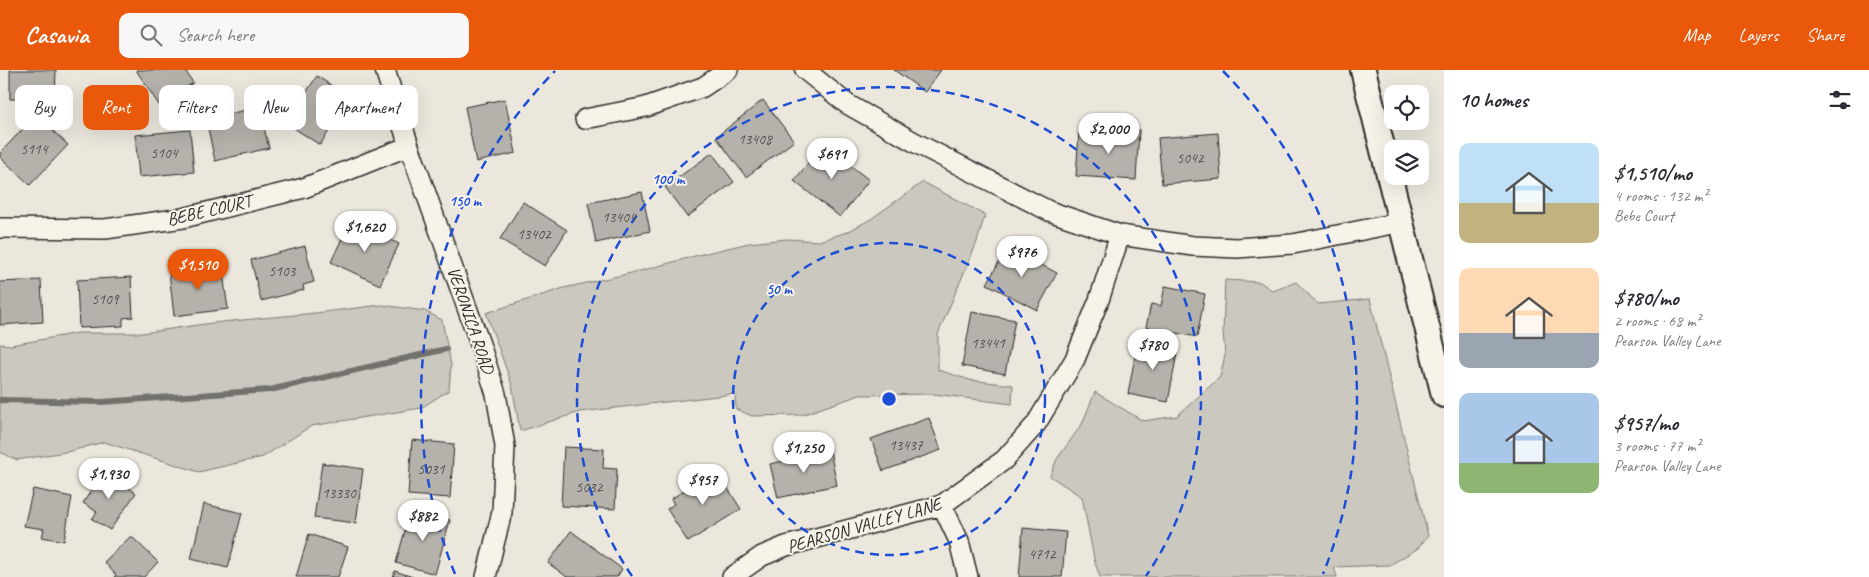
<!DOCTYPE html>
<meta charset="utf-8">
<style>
:root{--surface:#fff;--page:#f7f7f7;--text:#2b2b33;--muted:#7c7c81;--accent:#ea580c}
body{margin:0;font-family:Caveat,sans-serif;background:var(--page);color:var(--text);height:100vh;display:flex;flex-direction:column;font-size:19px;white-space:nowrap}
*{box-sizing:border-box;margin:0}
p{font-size:16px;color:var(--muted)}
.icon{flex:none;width:28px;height:28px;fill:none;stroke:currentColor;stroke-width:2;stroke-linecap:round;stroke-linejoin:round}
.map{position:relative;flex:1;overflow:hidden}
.panel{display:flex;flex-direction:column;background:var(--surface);width:425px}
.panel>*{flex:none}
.hud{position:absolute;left:15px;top:15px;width:475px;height:45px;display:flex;gap:10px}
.tools{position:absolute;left:1384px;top:15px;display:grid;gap:10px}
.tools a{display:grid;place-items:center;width:45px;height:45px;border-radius:10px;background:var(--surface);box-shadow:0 5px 20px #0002;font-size:25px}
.price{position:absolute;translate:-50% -42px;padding:0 11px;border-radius:18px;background:#fff;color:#222;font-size:16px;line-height:32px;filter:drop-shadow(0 1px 2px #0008)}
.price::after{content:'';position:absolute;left:50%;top:30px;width:15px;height:11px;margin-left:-8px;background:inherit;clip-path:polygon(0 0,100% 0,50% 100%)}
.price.on{background:var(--accent);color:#fff}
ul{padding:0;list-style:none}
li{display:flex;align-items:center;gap:15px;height:125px;padding:0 15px}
li span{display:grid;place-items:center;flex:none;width:140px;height:100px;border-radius:10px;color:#555}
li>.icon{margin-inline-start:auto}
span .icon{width:60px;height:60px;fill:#fffc;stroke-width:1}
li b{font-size:21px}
h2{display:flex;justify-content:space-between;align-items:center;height:60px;padding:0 15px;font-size:21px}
.pill{padding:0 18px;border-radius:10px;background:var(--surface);box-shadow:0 5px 20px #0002;font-size:18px;line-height:45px}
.pill.on{background:var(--accent);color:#fff}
header{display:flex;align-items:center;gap:30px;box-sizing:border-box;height:70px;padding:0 25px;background:var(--accent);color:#fff}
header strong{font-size:24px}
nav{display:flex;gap:28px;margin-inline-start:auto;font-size:18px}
.search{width:350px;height:45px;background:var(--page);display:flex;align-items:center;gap:12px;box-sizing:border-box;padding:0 18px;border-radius:10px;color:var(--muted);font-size:19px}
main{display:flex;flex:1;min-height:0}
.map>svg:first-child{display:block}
.green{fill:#cbc8bf;stroke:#7b7a75}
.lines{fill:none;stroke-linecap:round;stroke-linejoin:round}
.stream{stroke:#72716c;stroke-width:6}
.building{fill:#b5b2ab;stroke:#2b2b2b}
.minor-casing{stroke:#2b2b2b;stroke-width:22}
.tertiary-casing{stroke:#2b2b2b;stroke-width:28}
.minor{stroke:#f7f3e8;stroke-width:19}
.tertiary{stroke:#f7f3e8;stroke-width:24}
.ring{fill:none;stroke:#1d4ed8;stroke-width:2.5;stroke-dasharray:9 6}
.labels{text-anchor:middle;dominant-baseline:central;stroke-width:4;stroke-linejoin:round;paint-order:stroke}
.number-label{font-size:15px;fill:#4e4d4b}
.street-label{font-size:18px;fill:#2b2b2b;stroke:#f7f3e8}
.centre{fill:#1d4ed8;stroke:#f7f3e8;stroke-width:2.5}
.ring-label{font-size:15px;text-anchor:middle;font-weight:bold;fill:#1d4ed8;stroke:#f7f3e8;stroke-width:4;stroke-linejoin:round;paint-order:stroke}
</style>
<header>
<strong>Casavia</strong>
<div class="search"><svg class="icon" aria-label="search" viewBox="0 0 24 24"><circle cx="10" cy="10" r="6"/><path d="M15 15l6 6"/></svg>Search here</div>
<nav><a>Map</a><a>Layers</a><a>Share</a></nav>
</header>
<main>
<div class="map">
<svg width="1444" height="507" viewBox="0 0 1444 507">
<rect width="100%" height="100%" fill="#ebe7dd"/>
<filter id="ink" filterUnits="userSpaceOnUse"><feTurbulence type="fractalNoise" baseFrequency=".02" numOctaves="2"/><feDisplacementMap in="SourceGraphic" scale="10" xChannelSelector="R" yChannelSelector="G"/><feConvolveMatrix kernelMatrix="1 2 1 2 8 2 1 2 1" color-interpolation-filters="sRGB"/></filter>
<g filter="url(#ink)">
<path class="green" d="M923,112L985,145L977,172L938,264V300L970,310L1013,315L1012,334L934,324L860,325L801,345L752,346L736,339L735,324L580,342L520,361L512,315L486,243L564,218L640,201L702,184L749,173L787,169L819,171L847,162L871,149Z
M1225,210L1260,212L1273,221L1296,212L1318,234L1370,229L1428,466L1417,479L1390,495L1334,497L1337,507H1100L1095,493L1082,427L1050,406L1057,389L1082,354L1095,322L1143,351L1177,346L1220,307L1225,285L1223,261Z
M382,235L425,241L442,250L451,295L449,320L421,338L311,356L263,387L199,402L104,372L71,381L17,390L0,382V274L11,275L78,263H142L212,253L315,243Z"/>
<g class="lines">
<path class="stream" d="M0,330L102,332L270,320L446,279"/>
</g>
<path class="building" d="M10,0H56L55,29H10Z
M136,0H185L193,13L159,35Z
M894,0H941L925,22Z
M317,6L350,28L320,75L286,53Z
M505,29L516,83L476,92L465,37Z
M763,30L794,71L746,107L716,67Z
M259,37L269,78L215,91L206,49Z
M36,45L68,75L30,115L0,87V83Z
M1114,58L1139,60L1136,110L1076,106L1079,63L1114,65Z
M190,60L194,102L139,107L135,65Z
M1218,63L1221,109L1162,114L1158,68Z
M823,74L869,110L840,147L794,111Z
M712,83L734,112L687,147L665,117Z
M642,122L650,161L596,173L588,133Z
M523,132L567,160L545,196L500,169Z
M350,151L399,174L380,215L331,192Z
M305,176L314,212L303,215L304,220L261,231L251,190Z
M1007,177L1057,203L1037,240L987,214Z
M222,196L228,239L174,246L169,202Z
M131,207L133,247L123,248V256L79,258L77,210Z
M41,210L43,252L0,255V212Z
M1165,216L1205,224L1197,267L1146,257L1151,234L1161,236Z
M972,242L1015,250L1005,304L962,296Z
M1138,270L1178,278L1168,332L1128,324Z
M929,348L941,380L883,401L871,369Z
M412,370L454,374L450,428L408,425Z
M564,377L604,379L603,398L617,399L615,439L561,436Z
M830,381L837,415L778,428L770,394Z
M322,393L363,399L356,453L314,448Z
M716,400L741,439L688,472L667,439L674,434L671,429Z
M104,401L136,423L110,460L92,449L97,442L83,433Z
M33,419L72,427L64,471L42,467L44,459L24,456Z
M204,434L242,443L228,498L191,489Z
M411,439L450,450L435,504L396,493Z
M1023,458L1066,462L1062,507H1019Z
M571,461L622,499L617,507H567L548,493Z
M309,464L348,477L338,507H296Z
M131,466L158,492L144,507H114L116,505L104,492Z
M395,501L413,507H393Z"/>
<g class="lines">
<g class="minor-casing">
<path id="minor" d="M385,0L409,76L480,274L496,324L505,376L502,442L486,507
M805,0L847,34L916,73L1049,141L1120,165L1193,176L1237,178L1293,174L1402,152
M585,49L646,37L703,17L728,0
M0,158L105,159L183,148L304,118L409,76
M942,435L959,471L968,507
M732,507L762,486L786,476L942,435L1004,390L1036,354L1075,289L1099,230L1120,165"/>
</g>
<g class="tertiary-casing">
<path id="tertiary" d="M1363,0L1444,325"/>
</g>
<use href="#minor" class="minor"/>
<use href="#tertiary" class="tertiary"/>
</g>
</g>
<g class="ring">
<circle cx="889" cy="329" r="156"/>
<path d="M632 506A312 312 0 1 1 1146 506"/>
<path d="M455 504A468 468 0 0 1 555 1M1223 1A468 468 0 0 1 1323 504"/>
</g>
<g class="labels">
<g class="number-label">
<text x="755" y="69">13408</text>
<text x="34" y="79">5114</text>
<text x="164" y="83">5104</text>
<text x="1190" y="88">5042</text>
<text x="619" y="147">13404</text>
<text x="534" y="164">13402</text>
<text x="282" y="201">5103</text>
<text x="105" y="229">5109</text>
<text x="988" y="273">13441</text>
<text x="906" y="375">13437</text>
<text x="431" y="399">5031</text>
<text x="589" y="417">5032</text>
<text x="339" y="423">13330</text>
<text x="1042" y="484">4712</text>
</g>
<g class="street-label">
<text transform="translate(209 140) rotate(-13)">BEBE COURT</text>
<text transform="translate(471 250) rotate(71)">VERONICA ROAD</text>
<text transform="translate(864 455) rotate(-16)">PEARSON VALLEY LANE</text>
</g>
</g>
<circle cx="889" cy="329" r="8" class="centre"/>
<g class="ring-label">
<text x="668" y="114">100 m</text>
<text x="465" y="136">150 m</text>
<text x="779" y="224">50 m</text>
</g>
</svg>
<div class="tools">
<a><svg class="icon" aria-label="locate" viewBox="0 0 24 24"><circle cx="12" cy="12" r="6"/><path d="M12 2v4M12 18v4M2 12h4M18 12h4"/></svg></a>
<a><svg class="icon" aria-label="layers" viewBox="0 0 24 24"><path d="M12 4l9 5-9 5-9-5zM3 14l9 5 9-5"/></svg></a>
</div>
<b class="price" style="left:1109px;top:85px">$2,000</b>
<b class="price" style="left:832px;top:110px">$691</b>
<b class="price" style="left:365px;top:183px">$1,620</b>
<b class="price" style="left:1022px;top:208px">$976</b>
<b class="price on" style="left:198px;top:221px">$1,510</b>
<b class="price" style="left:1153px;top:301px">$780</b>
<b class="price" style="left:804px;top:404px">$1,250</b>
<b class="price" style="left:109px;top:430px">$1,930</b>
<b class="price" style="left:703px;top:436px">$957</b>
<b class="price" style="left:423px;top:472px">$882</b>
<div class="hud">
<a class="pill">Buy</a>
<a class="pill on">Rent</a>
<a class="pill">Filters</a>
<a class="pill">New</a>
<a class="pill">Apartment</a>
</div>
</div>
<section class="panel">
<h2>10 homes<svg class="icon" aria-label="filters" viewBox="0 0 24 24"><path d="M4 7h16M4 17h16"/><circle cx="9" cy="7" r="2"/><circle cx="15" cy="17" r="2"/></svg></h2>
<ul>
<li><span style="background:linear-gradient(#bfe0f5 60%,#c2b280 0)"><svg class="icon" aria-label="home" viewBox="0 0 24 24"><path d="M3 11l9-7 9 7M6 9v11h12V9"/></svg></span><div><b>$1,510/mo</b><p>4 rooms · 132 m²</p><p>Bebe Court</p></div></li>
<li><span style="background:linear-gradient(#ffd9b3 65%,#9aa5b1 0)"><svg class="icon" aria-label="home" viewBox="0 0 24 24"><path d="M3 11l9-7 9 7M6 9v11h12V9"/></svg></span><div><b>$780/mo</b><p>2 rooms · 68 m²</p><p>Pearson Valley Lane</p></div></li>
<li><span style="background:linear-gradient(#a9c7e8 70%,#8fb573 0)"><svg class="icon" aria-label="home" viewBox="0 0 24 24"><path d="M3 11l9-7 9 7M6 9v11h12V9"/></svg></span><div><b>$957/mo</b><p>3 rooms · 77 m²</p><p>Pearson Valley Lane</p></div></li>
</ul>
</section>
</main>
